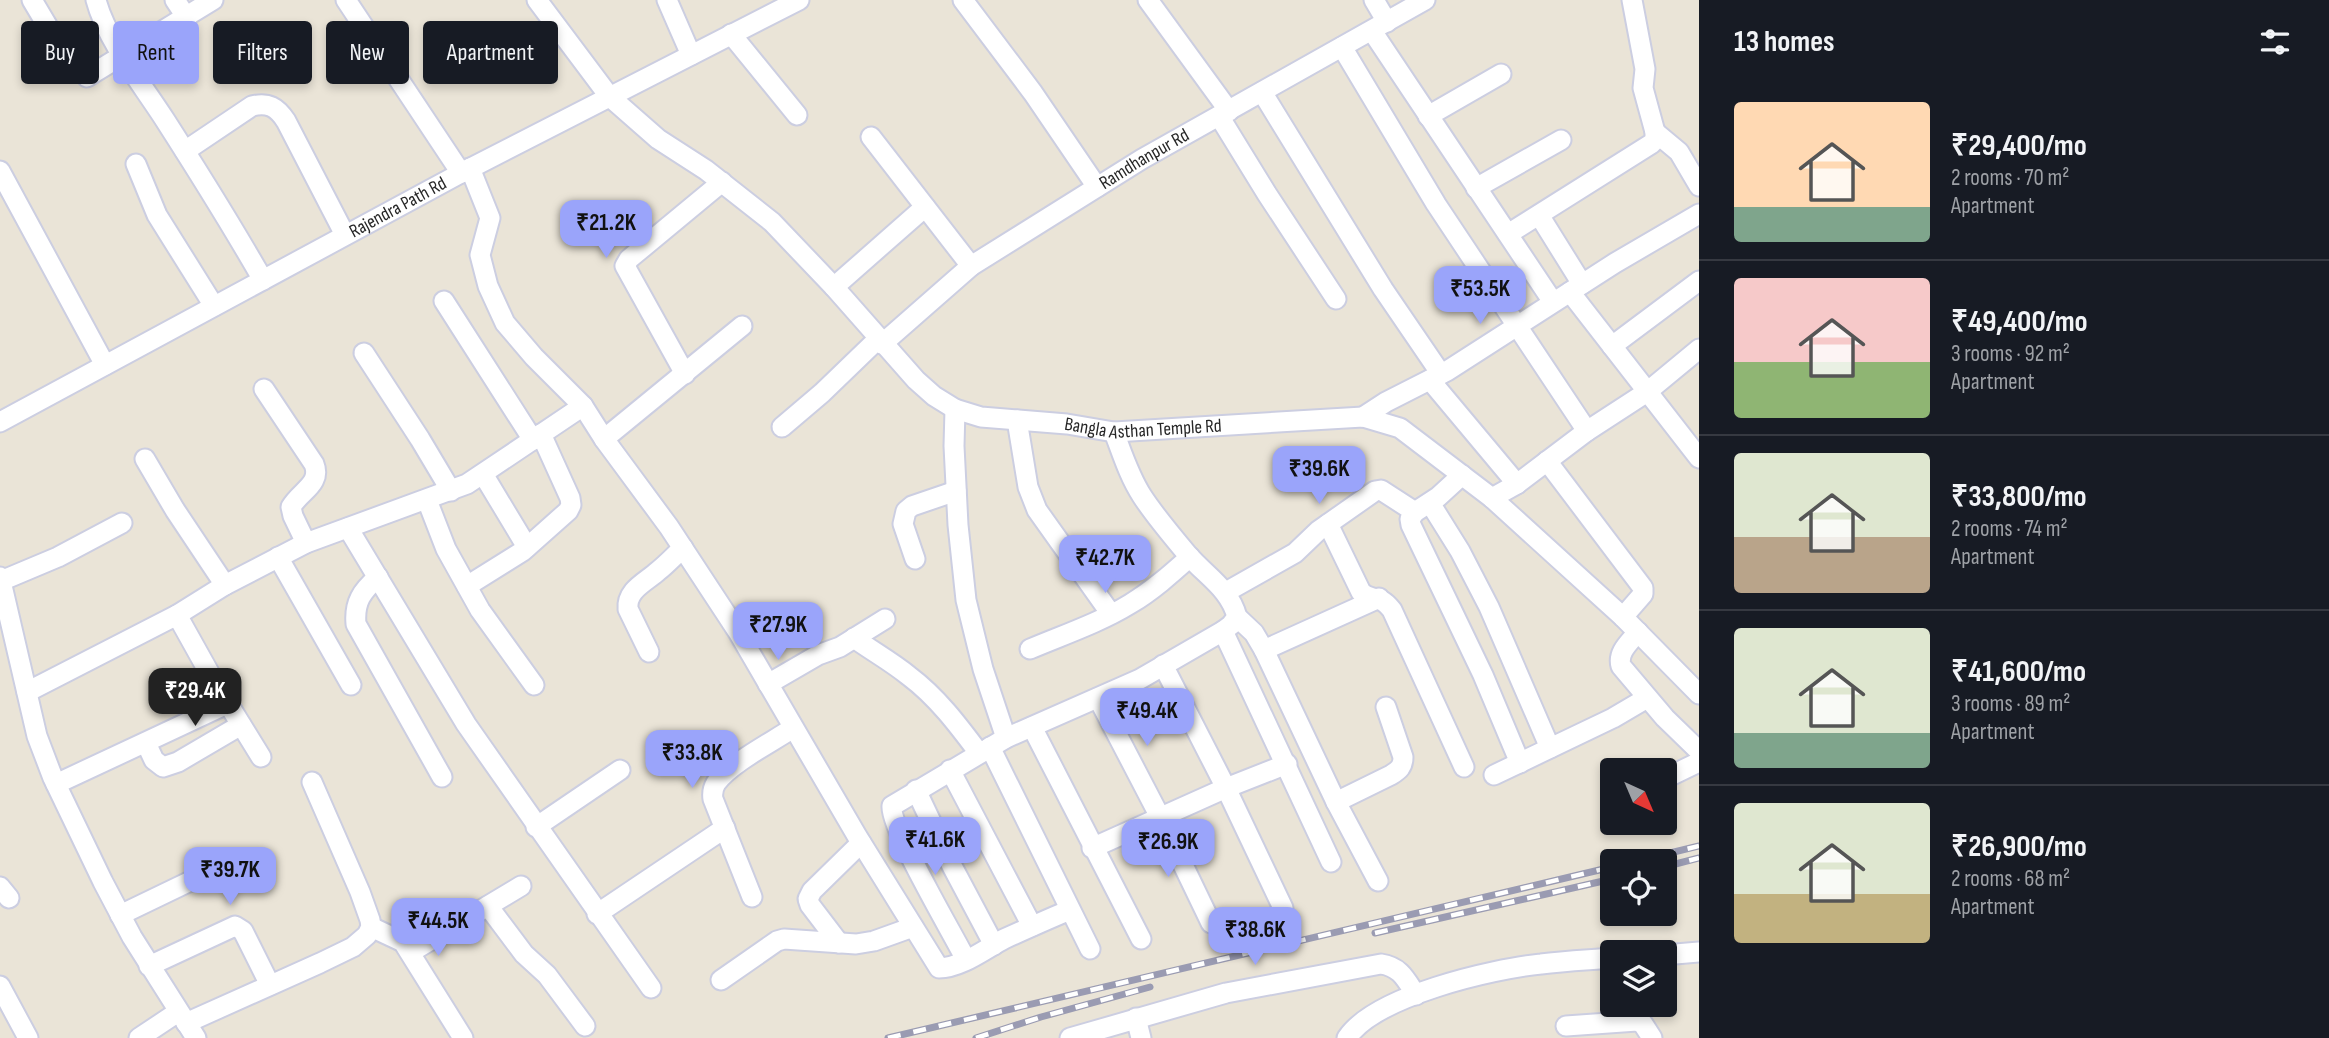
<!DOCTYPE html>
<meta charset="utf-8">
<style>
:root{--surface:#171b24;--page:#242831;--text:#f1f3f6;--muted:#9ea1a6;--line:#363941;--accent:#9aa4fa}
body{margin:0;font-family:"Sofia Sans Condensed",sans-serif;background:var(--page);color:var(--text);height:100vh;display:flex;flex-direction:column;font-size:26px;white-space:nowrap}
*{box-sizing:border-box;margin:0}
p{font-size:23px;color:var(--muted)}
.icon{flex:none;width:38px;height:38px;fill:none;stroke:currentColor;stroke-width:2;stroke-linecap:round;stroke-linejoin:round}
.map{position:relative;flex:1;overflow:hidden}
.side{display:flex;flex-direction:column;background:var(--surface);width:630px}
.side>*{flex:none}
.top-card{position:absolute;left:21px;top:21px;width:665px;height:63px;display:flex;gap:14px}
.needle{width:46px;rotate:136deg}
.tools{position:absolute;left:1600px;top:758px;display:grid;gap:14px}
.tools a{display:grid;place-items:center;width:77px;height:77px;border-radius:7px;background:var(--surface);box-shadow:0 4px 10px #0003;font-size:35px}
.price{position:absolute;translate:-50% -60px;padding:0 16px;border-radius:14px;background:var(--accent);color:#111;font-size:23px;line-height:46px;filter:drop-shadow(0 2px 4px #0008)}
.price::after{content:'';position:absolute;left:50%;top:42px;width:21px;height:16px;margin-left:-10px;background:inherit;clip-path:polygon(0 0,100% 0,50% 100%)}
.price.on{background:#222;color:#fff}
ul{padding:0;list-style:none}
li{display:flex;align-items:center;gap:21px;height:175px;padding:0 35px}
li+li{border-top:2px solid var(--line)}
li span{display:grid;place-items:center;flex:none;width:196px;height:140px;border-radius:7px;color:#555}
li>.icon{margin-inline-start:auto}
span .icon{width:84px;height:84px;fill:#fffc;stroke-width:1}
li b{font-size:30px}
h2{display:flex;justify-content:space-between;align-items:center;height:84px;padding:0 35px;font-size:30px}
.tag{padding:0 24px;border-radius:7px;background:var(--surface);box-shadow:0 4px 10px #0003;font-size:24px;line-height:63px}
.tag.on{background:var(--accent);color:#111}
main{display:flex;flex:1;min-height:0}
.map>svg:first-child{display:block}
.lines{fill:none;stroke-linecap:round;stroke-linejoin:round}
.minor-casing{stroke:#cccee1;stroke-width:23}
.minor{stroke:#fff;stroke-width:19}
.rail-casing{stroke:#9a9bb2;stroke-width:7}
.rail{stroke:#fff;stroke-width:4.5;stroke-dasharray:13;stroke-linecap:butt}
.labels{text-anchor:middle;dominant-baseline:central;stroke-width:7;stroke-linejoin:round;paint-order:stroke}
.street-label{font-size:19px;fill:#272727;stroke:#fff}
</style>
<main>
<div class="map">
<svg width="1699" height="1038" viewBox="0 0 1699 1038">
<rect width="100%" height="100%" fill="#eae4d7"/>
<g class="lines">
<g class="minor-casing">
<g id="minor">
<path d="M32,0L60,47"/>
<path d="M96,0C106,39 143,86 165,120C199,173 232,226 263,280"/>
<path d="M175,0L187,18"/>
<path d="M346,0L461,173"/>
<path id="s1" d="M537,0L609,96L658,139L706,170L772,222L834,287L916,380L934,396L955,409L981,417L1067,424L1114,432L1363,417L1400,428L1492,498L1623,617L1699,694"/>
<path d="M667,0L691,55"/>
<path d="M963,0L1033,93L1097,187"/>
<path d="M1148,0L1229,111"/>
<path d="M1374,0L1387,22"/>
<path d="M1372,31L1553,302"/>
<path d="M731,34L797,115"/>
<path d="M1342,47L1436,204L1587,431"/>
<path d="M87,77L213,0"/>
<path d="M1262,92L1383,289L1441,374"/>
<path d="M1219,116L1267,194L1336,299"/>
<path d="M1428,116L1501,74"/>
<path d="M1655,132L1679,152L1699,186"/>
<path d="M871,137L971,266"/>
<path d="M185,151L252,106C268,102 277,107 286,121L345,235"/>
<path d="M136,164L157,215L214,306"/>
<path d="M470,168L490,218L480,255L488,286L505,323L534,357L583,406L604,439L669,527L738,632L857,836L939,968C961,968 985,949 1004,939C1026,929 1048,919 1070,910"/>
<path d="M0,171L105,365"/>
<path d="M1476,188L1561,140"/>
<path d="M1539,215L1582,284"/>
<path d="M1508,234L1651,144L1655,140V132L1643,88L1645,69L1632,0"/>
<path d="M834,287L925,207"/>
<path d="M1570,292L1699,458"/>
<path d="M444,301L533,440"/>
<path id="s2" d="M882,344L971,266L1142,159L1425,0"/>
<path d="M1612,346L1699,281"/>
<path d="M364,353L420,439L451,491"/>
<path d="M685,374L625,266L629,259L722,182"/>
<path d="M1430,380L1517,484"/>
<path d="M264,389L314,464C322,484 300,491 291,507L293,516L306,543"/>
<path d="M955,409L954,446L958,525L966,600L983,669L1006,738"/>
<path d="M1363,417L1386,402L1447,371L1615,263L1699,214"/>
<path d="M1017,420L1028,487L1037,510L1111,614"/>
<path id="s3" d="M0,422L461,173L799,0"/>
<path d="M782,427L822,393L878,339"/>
<path d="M604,439L742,326"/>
<path d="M145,459L175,510L225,585"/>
<path d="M1547,461L1643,588V594L1623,617"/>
<path d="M483,474L527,547"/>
<path d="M1462,475L1438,497L1415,512L1410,519L1411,525L1483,675L1520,763"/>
<path d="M1492,498L1517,484L1587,431L1647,392L1699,349"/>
<path d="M427,500L446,549L480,610L534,685"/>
<path d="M1430,503L1460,551L1489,607L1550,748"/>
<path d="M1328,524L1361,592C1372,603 1378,592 1392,610L1464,767"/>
<path d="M348,528L466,724L651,988"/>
<path d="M278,557L351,685"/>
<path d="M915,559L903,524L906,511L912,506L956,491"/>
<path d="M0,577L37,736L53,778L103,882L132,937L196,1038"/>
<path d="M378,577C362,591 354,602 356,624L442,777"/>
<path d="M1,581L58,557L122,523"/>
<path d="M467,586L523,551L568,511L571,505L570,498L541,434"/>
<path d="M1226,592L1295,553L1318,531L1375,491L1381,490L1415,512"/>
<path d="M177,615L211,676L261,757"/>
<path d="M1237,617L1254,633L1264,650L1336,802L1378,881"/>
<path d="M1223,631L1331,862"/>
<path d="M1638,632C1630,642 1617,652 1621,666L1665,718L1699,751"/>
<path d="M854,638C872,651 892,662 909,676C937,697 958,725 979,753"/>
<path d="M1030,649C1063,635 1099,623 1130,604C1152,591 1171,574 1190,557"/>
<path d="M1264,650L1379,598"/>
<path d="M649,652L628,609C626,590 646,582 658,571C667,564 675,555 683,548"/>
<path d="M1163,665L1226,788L1283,908"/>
<path d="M768,684L818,655L840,647L885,619"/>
<path d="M27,692L177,615L225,585L306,543L467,484L583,406"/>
<path d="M1098,698L1160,817L1211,923"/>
<path d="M1032,727L1141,939"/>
<path d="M146,743L154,760L163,767L178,762L241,725"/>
<path d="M990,747L1090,949"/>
<path d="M950,770L1032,926"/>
<path d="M1494,775L1613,718L1647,698"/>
<path d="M1664,779L1699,762"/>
<path d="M56,784L227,704"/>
<path d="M916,790L952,866L994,945"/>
<path d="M1336,802L1391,775C1399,770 1403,767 1403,757L1386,707"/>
<path d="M536,827L620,770"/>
<path d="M1092,848L1226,788L1287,764"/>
<path d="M0,887L9,898"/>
<path d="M752,897L713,799C712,793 713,788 716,783C731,763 772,742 793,728"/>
<path d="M488,906L524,954L547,975L585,1026"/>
<path d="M597,914L725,828"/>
<path d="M120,915L203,875"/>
<path d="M371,927L403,942L463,1038"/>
<path d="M839,943L810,905L808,899L812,891L861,843"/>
<path d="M411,952L521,886"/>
<path d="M1664,955L1699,952"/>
<path d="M966,960C953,934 889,826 892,806L1006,738L1140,679L1223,631L1231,625L1237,617C1230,589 1206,576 1188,555C1172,536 1155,516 1142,496C1129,476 1122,453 1114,432"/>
<path d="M149,966L235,926L243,931L270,985"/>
<path d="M721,980L777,941L784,939L856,944L874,941L913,927"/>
<path d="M0,986L28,1038"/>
<path d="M1136,1018L1141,1038"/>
<path d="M186,1023L320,963L353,947L367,935L371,927L370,920L360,892L312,782"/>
<path d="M1566,1026L1637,1021L1643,1024L1652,1038"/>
<path d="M139,1038L178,1012"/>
<path d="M1070,1038L1226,993L1381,964C1401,967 1406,980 1416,995"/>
<path d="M1347,1038C1375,996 1492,969 1541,964C1565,961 1588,960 1612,958"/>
</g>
</g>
<use href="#minor" class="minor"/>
<g class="rail-casing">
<path id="rail" d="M1637,861L1699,846
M1664,867L1699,858
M1375,933L1612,879
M888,1038L1612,867
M976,1038L1041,1017L1150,987"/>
</g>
<use href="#rail" class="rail"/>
</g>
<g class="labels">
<g class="street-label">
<text stroke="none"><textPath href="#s2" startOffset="322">Ramdhanpur Rd</textPath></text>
<text stroke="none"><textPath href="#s3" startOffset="452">Rajendra Path Rd</textPath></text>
<text stroke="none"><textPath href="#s1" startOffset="779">Bangla Asthan Temple Rd</textPath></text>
</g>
</g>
</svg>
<div class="tools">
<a><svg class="needle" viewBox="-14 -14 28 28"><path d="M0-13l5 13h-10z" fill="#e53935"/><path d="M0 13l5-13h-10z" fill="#9ea1a6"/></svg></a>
<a><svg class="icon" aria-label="locate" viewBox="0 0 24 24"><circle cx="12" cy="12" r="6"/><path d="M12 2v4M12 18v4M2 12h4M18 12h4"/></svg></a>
<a><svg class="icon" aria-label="layers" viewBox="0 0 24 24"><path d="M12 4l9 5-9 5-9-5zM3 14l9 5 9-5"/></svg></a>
</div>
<b class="price" style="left:606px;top:260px">₹21.2K</b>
<b class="price" style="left:1480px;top:326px">₹53.5K</b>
<b class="price" style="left:1319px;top:506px">₹39.6K</b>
<b class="price" style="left:1105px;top:595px">₹42.7K</b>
<b class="price" style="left:778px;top:662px">₹27.9K</b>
<b class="price on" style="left:195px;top:728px">₹29.4K</b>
<b class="price" style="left:1147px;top:748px">₹49.4K</b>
<b class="price" style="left:692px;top:790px">₹33.8K</b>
<b class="price" style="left:935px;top:877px">₹41.6K</b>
<b class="price" style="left:1168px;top:879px">₹26.9K</b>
<b class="price" style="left:230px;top:907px">₹39.7K</b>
<b class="price" style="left:438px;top:958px">₹44.5K</b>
<b class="price" style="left:1255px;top:967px">₹38.6K</b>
<div class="top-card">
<a class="tag">Buy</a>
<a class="tag on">Rent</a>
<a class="tag">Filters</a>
<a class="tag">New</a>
<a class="tag">Apartment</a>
</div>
</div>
<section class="side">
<h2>13 homes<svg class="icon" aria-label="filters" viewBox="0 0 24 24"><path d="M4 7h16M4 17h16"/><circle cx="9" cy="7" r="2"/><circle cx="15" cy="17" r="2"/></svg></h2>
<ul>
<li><span style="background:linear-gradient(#ffd9b3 75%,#7fa58c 0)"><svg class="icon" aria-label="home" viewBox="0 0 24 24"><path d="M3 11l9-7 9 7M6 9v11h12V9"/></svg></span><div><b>₹29,400/mo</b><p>2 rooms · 70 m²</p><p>Apartment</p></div></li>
<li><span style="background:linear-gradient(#f6c9c9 60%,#8fb573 0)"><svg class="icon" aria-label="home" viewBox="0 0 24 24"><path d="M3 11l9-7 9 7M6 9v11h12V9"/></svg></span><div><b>₹49,400/mo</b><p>3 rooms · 92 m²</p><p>Apartment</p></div></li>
<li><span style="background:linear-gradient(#dfe7d0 60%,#b9a48a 0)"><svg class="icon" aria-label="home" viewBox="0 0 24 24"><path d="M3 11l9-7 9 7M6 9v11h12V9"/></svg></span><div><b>₹33,800/mo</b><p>2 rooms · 74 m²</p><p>Apartment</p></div></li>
<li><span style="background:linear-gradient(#dfe7d0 75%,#7fa58c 0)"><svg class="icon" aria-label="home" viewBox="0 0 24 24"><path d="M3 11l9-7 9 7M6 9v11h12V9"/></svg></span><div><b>₹41,600/mo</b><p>3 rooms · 89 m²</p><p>Apartment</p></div></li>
<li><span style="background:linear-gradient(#dfe7d0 65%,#c2b280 0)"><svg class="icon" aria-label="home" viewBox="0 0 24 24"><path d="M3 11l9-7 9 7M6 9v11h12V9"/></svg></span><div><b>₹26,900/mo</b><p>2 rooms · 68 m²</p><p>Apartment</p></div></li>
</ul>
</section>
</main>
